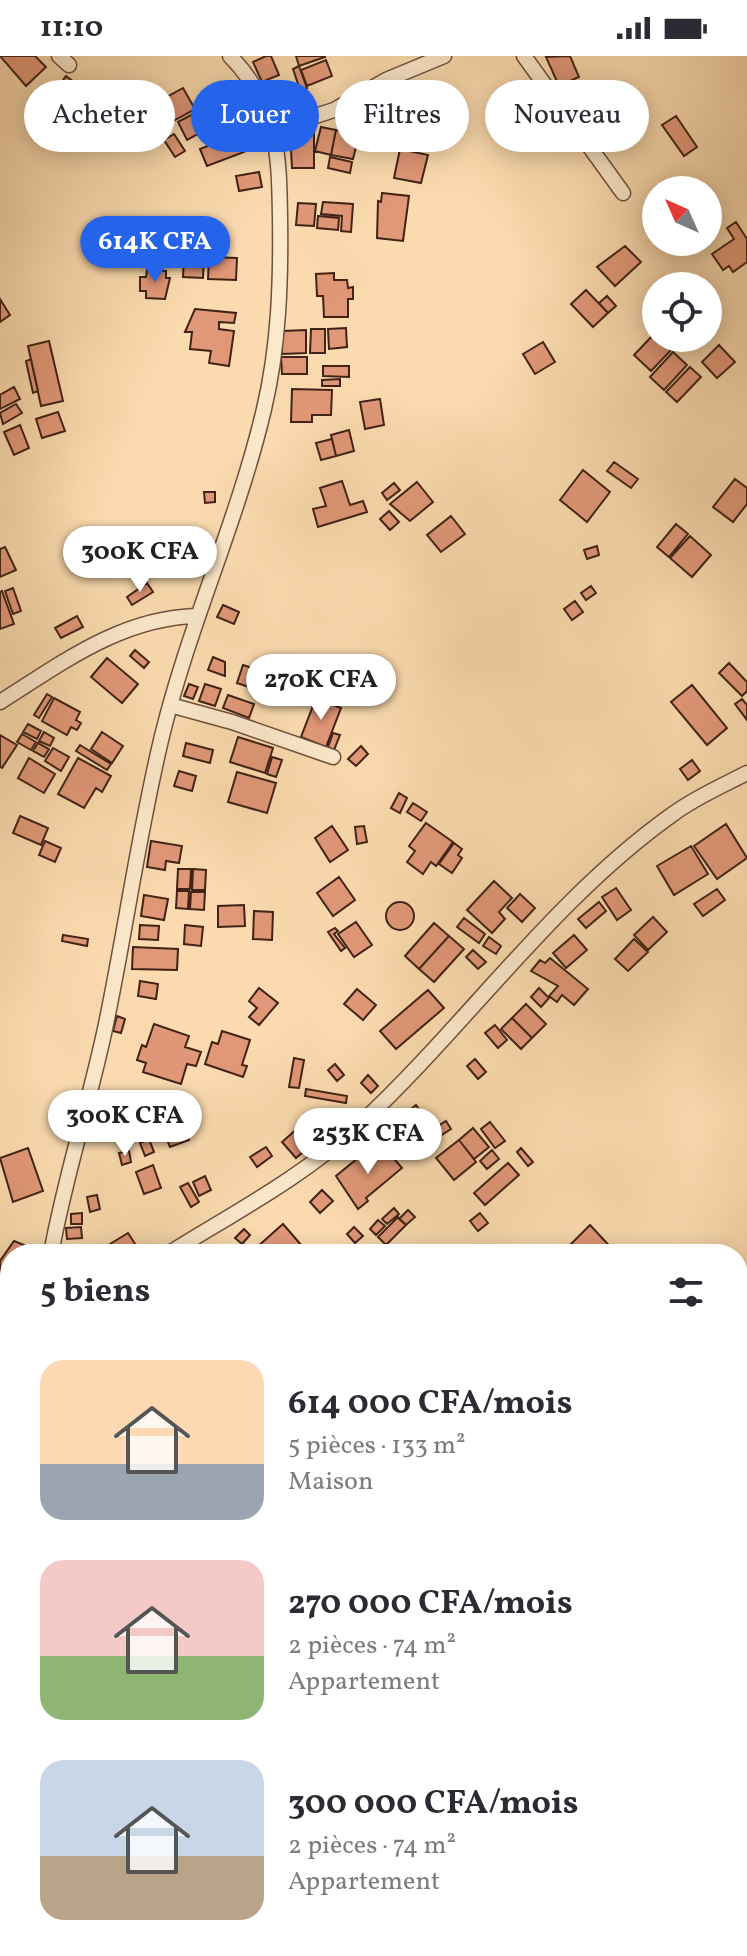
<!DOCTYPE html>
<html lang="fr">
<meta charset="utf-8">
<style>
:root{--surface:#fff;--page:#f7f7f7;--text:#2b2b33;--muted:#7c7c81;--accent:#2563eb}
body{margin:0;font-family:Vollkorn,serif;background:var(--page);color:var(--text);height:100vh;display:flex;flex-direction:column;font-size:30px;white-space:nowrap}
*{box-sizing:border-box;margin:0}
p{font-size:26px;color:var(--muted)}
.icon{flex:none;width:44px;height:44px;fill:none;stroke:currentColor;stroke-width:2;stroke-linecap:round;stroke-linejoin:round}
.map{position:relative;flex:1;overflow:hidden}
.details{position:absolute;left:0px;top:1188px;width:748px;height:712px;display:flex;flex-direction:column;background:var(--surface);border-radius:32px 32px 0 0;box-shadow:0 4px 20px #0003}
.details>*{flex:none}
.hud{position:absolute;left:24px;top:24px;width:700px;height:72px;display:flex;gap:16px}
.needle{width:52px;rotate:315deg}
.tools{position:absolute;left:642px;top:120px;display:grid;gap:16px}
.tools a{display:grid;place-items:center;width:80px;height:80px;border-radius:50%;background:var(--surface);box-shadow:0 4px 20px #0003;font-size:40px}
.price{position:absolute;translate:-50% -68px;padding:0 18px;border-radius:28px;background:#fff;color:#222;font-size:26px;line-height:52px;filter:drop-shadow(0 2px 4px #0008)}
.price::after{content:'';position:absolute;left:50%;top:48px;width:24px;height:18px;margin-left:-12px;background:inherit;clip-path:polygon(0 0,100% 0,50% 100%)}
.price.selected{background:var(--accent);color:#fff}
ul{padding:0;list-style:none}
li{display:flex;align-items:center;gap:24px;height:200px;padding:0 40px}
li span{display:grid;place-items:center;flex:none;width:224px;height:160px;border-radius:24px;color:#555}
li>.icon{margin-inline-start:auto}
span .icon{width:96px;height:96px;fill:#fffc;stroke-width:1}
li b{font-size:34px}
h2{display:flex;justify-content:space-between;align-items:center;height:96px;padding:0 40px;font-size:34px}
.pill{padding:0 28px;border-radius:36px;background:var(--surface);box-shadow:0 4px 20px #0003;font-size:28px;line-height:72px}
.pill.selected{background:var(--accent);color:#fff}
.status{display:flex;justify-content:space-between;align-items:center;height:56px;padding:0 40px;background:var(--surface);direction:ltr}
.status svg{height:22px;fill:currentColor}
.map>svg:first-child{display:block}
.building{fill:#e19878;stroke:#412216;stroke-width:2}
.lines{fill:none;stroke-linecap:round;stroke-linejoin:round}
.minor-casing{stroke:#70503c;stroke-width:17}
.minor{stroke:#fce8cb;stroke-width:14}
</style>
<div class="status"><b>11:10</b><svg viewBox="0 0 49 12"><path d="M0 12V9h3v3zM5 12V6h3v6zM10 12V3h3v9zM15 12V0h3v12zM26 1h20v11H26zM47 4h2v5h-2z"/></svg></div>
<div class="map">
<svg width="747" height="1900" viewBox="0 0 747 1900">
<rect width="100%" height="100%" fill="#fbdbaf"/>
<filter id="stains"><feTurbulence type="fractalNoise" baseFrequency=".0025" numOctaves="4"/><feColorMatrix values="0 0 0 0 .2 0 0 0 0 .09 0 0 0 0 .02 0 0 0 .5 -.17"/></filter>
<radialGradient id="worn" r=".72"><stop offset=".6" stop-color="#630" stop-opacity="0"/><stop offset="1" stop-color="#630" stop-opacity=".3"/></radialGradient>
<path class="building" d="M0,0H35L46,11L26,30Z
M266,0H271L279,19L262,26L253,6Z
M296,0H325V1L299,10Z
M570,0L579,21L559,30L546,1Z
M326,4L332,20L307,30L301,14Z
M299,10L307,32L300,34L293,13Z
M66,20L75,27L65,40L56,34Z
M75,27L96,41L79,64L59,50Z
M183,32L195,53L168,68L156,47Z
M226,40L235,58L187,84L178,66Z
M676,60L697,91L684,100L662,69Z
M314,70V112H292L290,75Z
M321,71L336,74L331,99L315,95Z
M336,74L359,79L353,103L331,99Z
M174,78L185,95L175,101L164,84Z
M237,78L244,96L207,110L200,93Z
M400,93L428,99L421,127L394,122Z
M330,101L352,106L350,117L328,112Z
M259,116L262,131L239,135L236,120Z
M382,137L409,140L403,185L377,182L378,145L381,146Z
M323,146L353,148L351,176L341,175L342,160L321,158Z
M298,147L316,148L314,170L296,169Z
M318,160L339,162L338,174L317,172Z
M736,166L747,183V206L733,216L729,210L723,214L712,198L734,183L727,172Z
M625,190L641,206L615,230L597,211Z
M184,200L204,201L203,222L183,221Z
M209,201L237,202L236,224L208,223Z
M147,214L166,215V222H170L165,243L146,242V235H140V221H146Z
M334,217V224H347L348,232L353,231V243H348V261H324L323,240H317L316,218Z
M586,234L608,257L593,271L571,248Z
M607,240L616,250L608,257L599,247Z
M0,243L10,259L0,266Z
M195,253L236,257L234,267L219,266V273L234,275L229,310L209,307L211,295L190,293L192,276H185Z
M346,272L347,291L329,293L328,273Z
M311,273H325V297H310Z
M306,274V297L282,298V275Z
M655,277L672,293L651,315L634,299Z
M49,285L63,345L41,350L28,290Z
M543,286L555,306L535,318L523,298Z
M719,289L735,306L717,322L702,306Z
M673,296L687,309L664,334L650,321Z
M281,301H307V318H282Z
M31,303L38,335L33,337L26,305Z
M323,310H349V321L323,320Z
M690,311L701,321L677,346L666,336Z
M340,323V330H322V324Z
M14,331L20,343L0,353V339Z
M292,333L332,334L331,359H312V366H291Z
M380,343L384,369L365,373L360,346Z
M16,348L22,357L3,368L0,357Z
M58,356L65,375L42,382L36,363Z
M20,369L29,392L14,399L4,376Z
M349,374L354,395L336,400L331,379Z
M332,383L336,400L321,404L316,387Z
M614,406L638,423L631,432L607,415Z
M583,414L610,436L587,466L560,444Z
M735,423L747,432V448L733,466L713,451Z
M342,425L350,449L363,445L367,456L318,471L313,453L326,450L320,432Z
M417,426L433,446L410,465L390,448Z
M394,427L400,434L387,444L382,437Z
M204,436H215V446L205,447Z
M389,455L399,466L390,474L380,463Z
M451,460L465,478L441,496L427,479Z
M676,468L688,478L669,501L657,491Z
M690,480L711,499L692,521L670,502Z
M597,490L599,499L587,503L584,494Z
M5,491L16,514L0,521V493Z
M147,527L153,536L132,549L127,541Z
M591,530L596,537L586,544L581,537Z
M13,532L21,555L13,558L5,535Z
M2,535L14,568L0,573V536Z
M575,545L583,556L572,564L564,553Z
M223,549L239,556L234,568L217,561Z
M77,560L83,571L61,582L55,572Z
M135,594L149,606L144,612L130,600Z
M213,601L225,606V620L208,614Z
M107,602L138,628L122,647L91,621Z
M729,607L747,626V635L742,640L719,617Z
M243,609L286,623L280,641L237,627Z
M189,628L198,631L193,643L184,640Z
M205,628L221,633L215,650L199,645Z
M692,629L727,672L707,689L671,646Z
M47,638L52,641L39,662L34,659Z
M228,639L254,648L249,662L223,652Z
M54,642L80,656L76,664L81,667L77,674L71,671L67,679L42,665Z
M316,642L341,652L326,691L301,681Z
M742,643L747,649V664L735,648Z
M28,668L41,675L37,683L23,676Z
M44,676L54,682L50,690L39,685Z
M102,676L123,690L112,707L91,693Z
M333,677L340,679L334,694L328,691Z
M22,678L36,686L31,694L17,686Z
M0,679L17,689L2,712L0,711Z
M238,681L273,692L265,717L230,706Z
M38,687L49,693L44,701L33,695Z
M186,687L213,694L210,707L183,700Z
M80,689L111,708L107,714L76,695Z
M361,690L368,698L356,710L348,703Z
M53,692L69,701L61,715L45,705Z
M272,701L282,704L276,721L267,718Z
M29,702L55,718L44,737L18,722Z
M78,702L111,720L102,736L96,732L84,752L58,738Z
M692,704L700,715L688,724L680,713Z
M179,715L196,720L192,735L174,730Z
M237,716L276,727L267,757L228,746Z
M399,737L407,742L400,757L391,752Z
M413,747L427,756L421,765L407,756Z
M20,760L48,772L41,789L13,777Z
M426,767L453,786L436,810L431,806L423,818L407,806L415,795L409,790Z
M726,768L747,802L717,823L694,790Z
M332,770L348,794L330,806L315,782Z
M364,770L367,786L357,788L355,771Z
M45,785L61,792L55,806L39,799Z
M151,785L182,790L179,807L166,805L165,814L147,811Z
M454,787L462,793L458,799L462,802L452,817L439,808Z
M691,790L708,818L674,839L657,810Z
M178,813H191L190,833H177Z
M193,813L206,814L205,834H192Z
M339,821L355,844L333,860L317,837Z
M494,825L512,842L499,856L505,863L492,877L467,854Z
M616,832L631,854L617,864L602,841Z
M717,833L725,844L703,860L694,848Z
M177,835H189L188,853L176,852Z
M191,836H205L204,854L190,853Z
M520,838L535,852L522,866L507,852Z
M144,839L168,843L164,864L141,860Z
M599,846L606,855L586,872L578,863Z
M386 860a14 14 0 1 1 28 0a14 14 0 1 1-28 0Z
M244,849L245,870L218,871V850Z
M254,855L273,856L272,884L253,883Z
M653,861L667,876L648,894L634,879Z
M464,862L485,878L479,887L457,871Z
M356,866L372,889L354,901L338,878Z
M434,867L449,880L419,913L405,900Z
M140,869L159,870L158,884L139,883Z
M185,869L203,871L201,890L184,888Z
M335,872L338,875L334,878L345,892L341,895L328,876Z
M63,879L88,883L87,890L62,885Z
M574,879L587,894L566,912L553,897Z
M449,880L464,893L434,926L419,913Z
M489,881L501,890L496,898L483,890Z
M634,883L648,896L628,915L615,903Z
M133,891L178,893L177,914L132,913Z
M473,894L486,906L478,913L466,901Z
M550,902L588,933L574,949L562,939L557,946L549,940L558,930L531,915L540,904L545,907Z
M140,925L158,928L156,943L138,940Z
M259,932L278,947L259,969L249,961L257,952L249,945Z
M539,932L549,942L541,951L531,941Z
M357,933L376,949L363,964L344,948Z
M428,934L444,952L396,993L380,975Z
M526,948L546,968L532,982L512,962Z
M117,960L125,963L121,977L113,975Z
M512,962L532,982L521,993L501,973Z
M154,968L189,980L185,991L201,996L196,1010L187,1008L181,1028L143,1016L146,1007L137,1004L142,989L146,991Z
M495,969L507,984L498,992L485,977Z
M222,975L250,984L242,1009L247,1010L243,1021L205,1008L212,986L218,988Z
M294,1002L304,1004L299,1032L289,1031Z
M475,1003L486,1016L478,1023L467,1010Z
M335,1008L344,1019L337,1025L328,1014Z
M368,1019L378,1030L371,1037L361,1027Z
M306,1033L347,1040L346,1047L305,1040Z
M416,1049L421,1056L409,1065L404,1059Z
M316,1054L323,1060L314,1072L307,1066Z
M421,1056L430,1067L423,1072L415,1061Z
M156,1062L157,1075L143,1076L142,1063Z
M446,1065L451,1073L426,1089L421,1081Z
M490,1066L505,1085L495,1092L481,1073Z
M298,1072L312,1088L296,1102L282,1086Z
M473,1072L489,1091L474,1103L459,1084Z
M187,1077L189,1084L170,1091L167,1084Z
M149,1083L154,1096L145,1100L140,1087Z
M459,1084L476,1106L454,1124L436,1102Z
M383,1090L402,1112L366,1142L368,1145L358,1153L336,1120L358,1102L362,1107Z
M266,1091L272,1100L257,1111L250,1101Z
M28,1092L43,1135L13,1146L0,1102Z
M521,1092L533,1106L528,1110L517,1096Z
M492,1094L499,1103L487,1113L480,1105Z
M129,1095L131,1106L122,1109L119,1097Z
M508,1107L519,1119L485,1149L474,1137Z
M153,1109L161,1132L144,1138L136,1116Z
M205,1120L211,1134L199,1140L193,1126Z
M188,1127L199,1146L191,1151L180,1131Z
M322,1134L333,1145L320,1157L310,1146Z
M97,1139L100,1153L90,1156L87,1141Z
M394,1152L399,1158L387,1168L382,1163Z
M408,1154L415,1161L406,1169L399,1163Z
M82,1157V1168H71V1158Z
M480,1157L488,1167L478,1175L470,1165Z
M398,1161L406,1169L386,1189L378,1181Z
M378,1164L385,1170L376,1179L370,1173Z
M283,1168L302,1190L293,1198H263L257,1191Z
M590,1169L617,1198H578L570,1189Z
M81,1171L82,1182L67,1183L66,1172Z
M354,1171L363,1180L355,1187L347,1178Z
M244,1173L250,1179L242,1188L235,1182Z
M128,1177L139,1194L116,1198L110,1188Z
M14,1185L29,1191L27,1198H10V1226L0,1220V1205Z
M744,1558L747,1590L738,1595V1561Z
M66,1890H82L86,1899L72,1900Z
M253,1890H274L273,1900H252Z
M637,1890L641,1900H615L614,1898Z
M684,1890H705L707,1900H687Z"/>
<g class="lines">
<g class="minor-casing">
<path id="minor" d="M59,0L69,9
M524,0L623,137
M275,73L334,54L386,24L444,0
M0,646C62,607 121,562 196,560
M170,649L232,666L333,701
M51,1198C65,1120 90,1045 106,968C126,872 139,775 162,680C189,569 238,464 264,353C279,290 281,225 280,161C279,97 278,49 230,0
M168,1198C232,1158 303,1121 359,1069C467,969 552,844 673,758C696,741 722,730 747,717
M0,1361L10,1346
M738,1536L747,1532
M222,1900L237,1890"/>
</g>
<use href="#minor" class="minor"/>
</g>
<rect width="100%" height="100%" filter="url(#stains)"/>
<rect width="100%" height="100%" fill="url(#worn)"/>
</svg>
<div class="tools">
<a><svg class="needle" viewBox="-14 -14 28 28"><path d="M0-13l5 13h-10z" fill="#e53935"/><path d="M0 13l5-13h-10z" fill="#7c7c81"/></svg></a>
<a><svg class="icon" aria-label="locate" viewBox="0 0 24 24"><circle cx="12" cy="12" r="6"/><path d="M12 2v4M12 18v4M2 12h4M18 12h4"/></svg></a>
</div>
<b class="price selected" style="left:155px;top:228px">614K CFA</b>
<b class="price" style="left:140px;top:538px">300K CFA</b>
<b class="price" style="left:321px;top:666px">270K CFA</b>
<b class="price" style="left:125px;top:1102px">300K CFA</b>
<b class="price" style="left:368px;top:1120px">253K CFA</b>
<div class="hud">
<a class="pill">Acheter</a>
<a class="pill selected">Louer</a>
<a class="pill">Filtres</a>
<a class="pill">Nouveau</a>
</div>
<section class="details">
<h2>5 biens<svg class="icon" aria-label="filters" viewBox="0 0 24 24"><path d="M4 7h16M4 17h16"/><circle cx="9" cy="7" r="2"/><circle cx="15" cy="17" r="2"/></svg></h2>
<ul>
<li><span style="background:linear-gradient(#ffd9b3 65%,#9aa5b1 0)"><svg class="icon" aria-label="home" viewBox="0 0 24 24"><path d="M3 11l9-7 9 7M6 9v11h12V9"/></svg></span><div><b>614 000 CFA/mois</b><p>5 pièces · 133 m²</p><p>Maison</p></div></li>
<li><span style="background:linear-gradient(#f6c9c9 60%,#8fb573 0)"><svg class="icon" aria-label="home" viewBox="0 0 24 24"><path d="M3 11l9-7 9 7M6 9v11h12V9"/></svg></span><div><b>270 000 CFA/mois</b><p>2 pièces · 74 m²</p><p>Appartement</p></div></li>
<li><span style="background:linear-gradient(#c9d6e8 60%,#b9a48a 0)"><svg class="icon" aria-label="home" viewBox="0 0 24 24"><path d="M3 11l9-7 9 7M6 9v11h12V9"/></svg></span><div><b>300 000 CFA/mois</b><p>2 pièces · 74 m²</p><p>Appartement</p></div></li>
</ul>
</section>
</div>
